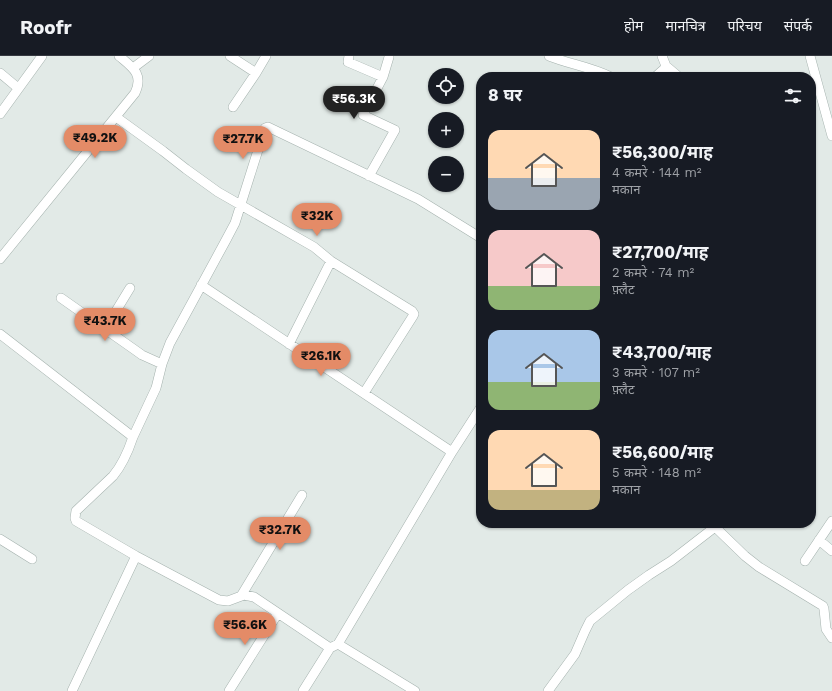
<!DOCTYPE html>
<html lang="hi">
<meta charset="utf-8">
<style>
:root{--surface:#171b24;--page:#20242c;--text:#f1f3f6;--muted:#9ea1a6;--line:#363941;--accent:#e48b67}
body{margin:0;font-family:"Work Sans","Noto Sans Devanagari",sans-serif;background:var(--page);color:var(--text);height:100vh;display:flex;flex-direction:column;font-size:15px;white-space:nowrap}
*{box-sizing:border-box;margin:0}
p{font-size:13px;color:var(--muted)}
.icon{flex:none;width:22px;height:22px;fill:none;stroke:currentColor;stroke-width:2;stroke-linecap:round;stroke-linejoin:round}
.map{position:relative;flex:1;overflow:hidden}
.side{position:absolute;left:476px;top:16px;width:340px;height:456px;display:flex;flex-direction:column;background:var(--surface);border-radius:16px;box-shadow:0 1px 3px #0004}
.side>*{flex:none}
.buttons{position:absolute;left:428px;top:12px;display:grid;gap:8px}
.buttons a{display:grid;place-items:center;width:36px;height:36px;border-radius:50%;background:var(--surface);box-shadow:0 1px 3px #0004;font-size:20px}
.price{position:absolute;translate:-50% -34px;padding:0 9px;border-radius:14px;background:var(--accent);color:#111;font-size:13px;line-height:26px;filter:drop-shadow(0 1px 2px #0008)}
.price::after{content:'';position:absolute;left:50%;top:24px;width:12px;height:9px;margin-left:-6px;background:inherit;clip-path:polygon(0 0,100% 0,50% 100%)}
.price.current{background:#222;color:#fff}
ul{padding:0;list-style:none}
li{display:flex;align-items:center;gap:12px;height:100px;padding:0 12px}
li span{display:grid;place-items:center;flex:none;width:112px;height:80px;border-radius:12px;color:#555}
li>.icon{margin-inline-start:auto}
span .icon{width:48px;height:48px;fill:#fffc;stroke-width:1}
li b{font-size:17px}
h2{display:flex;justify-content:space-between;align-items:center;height:48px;padding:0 12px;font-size:17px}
header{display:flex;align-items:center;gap:24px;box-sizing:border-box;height:56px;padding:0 20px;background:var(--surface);border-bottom:1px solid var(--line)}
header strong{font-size:19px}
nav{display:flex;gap:22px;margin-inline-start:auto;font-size:14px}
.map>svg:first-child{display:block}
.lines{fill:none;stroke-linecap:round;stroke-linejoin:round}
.minor-casing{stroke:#a5b2ae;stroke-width:10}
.minor{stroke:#fff;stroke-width:9}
</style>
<header>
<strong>Roofr</strong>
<nav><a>होम</a><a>मानचित्र</a><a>परिचय</a><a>संपर्क</a></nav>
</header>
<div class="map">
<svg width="832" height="635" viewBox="0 0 832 635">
<rect width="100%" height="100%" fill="#e2eae7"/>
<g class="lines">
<g class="minor-casing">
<path id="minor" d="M230,0L256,17
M349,0L348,6L383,21
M549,0C569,8 591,11 611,21
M810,0L832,80
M666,10L679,21
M133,12L149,0
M0,17L18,32
M655,21L664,13L666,10L662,0
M233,51L256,17L266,0
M0,58L42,0
M116,61L163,95L186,113L218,136L314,191L331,205L412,255L414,258L413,260L364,337
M369,120L395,74L363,59L383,21L389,1
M0,203L135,37C144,18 132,11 119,0
M201,229L452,396
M61,242L135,294L142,299L162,308
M105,273L130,232
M0,278L133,381C128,396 123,408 113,420L76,455L75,462L76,465L136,500L219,544L228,545L244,539L254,541L330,592L338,588L415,635
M289,288L331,205
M133,381L156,332L162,308L170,287L226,184L235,167L264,75L265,72L268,71L418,143L481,182
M0,483L32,503
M819,484L832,495
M805,505L832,465
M241,540L302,439
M338,588L452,396L481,351
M72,635L136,500
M229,635L278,557
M303,635L330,592
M548,635L575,598L585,575L590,565L628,534L649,519L671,505L715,471L745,500L759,511L823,550L824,553L826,573L832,582"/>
</g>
<use href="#minor" class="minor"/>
</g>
</svg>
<div class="buttons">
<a><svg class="icon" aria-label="locate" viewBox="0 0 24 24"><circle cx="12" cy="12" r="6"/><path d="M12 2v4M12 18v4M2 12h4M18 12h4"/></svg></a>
<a>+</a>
<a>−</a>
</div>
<b class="price current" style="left:354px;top:64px">₹56.3K</b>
<b class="price" style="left:95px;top:103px">₹49.2K</b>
<b class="price" style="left:243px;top:104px">₹27.7K</b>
<b class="price" style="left:317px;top:181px">₹32K</b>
<b class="price" style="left:105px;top:286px">₹43.7K</b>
<b class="price" style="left:321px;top:321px">₹26.1K</b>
<b class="price" style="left:280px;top:495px">₹32.7K</b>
<b class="price" style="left:245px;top:590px">₹56.6K</b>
<section class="side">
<h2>8 घर<svg class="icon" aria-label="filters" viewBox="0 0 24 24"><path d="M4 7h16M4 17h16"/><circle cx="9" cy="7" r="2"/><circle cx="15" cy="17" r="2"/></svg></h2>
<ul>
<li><span style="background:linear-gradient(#ffd9b3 60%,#9aa5b1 0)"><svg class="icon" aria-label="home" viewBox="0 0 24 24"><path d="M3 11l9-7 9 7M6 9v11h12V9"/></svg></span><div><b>₹56,300/माह</b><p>4 कमरे · 144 m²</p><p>मकान</p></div></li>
<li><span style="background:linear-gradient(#f6c9c9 70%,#8fb573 0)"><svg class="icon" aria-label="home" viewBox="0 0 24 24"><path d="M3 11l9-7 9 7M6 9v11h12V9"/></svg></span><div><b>₹27,700/माह</b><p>2 कमरे · 74 m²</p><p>फ़्लैट</p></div></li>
<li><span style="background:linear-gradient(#a9c7e8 65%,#8fb573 0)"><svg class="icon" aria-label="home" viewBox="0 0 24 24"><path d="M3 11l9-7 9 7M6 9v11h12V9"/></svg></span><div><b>₹43,700/माह</b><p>3 कमरे · 107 m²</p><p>फ़्लैट</p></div></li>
<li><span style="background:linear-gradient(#ffd9b3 75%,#c2b280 0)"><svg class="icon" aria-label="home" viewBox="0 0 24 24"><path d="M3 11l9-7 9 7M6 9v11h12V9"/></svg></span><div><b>₹56,600/माह</b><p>5 कमरे · 148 m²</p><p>मकान</p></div></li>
</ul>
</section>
</div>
